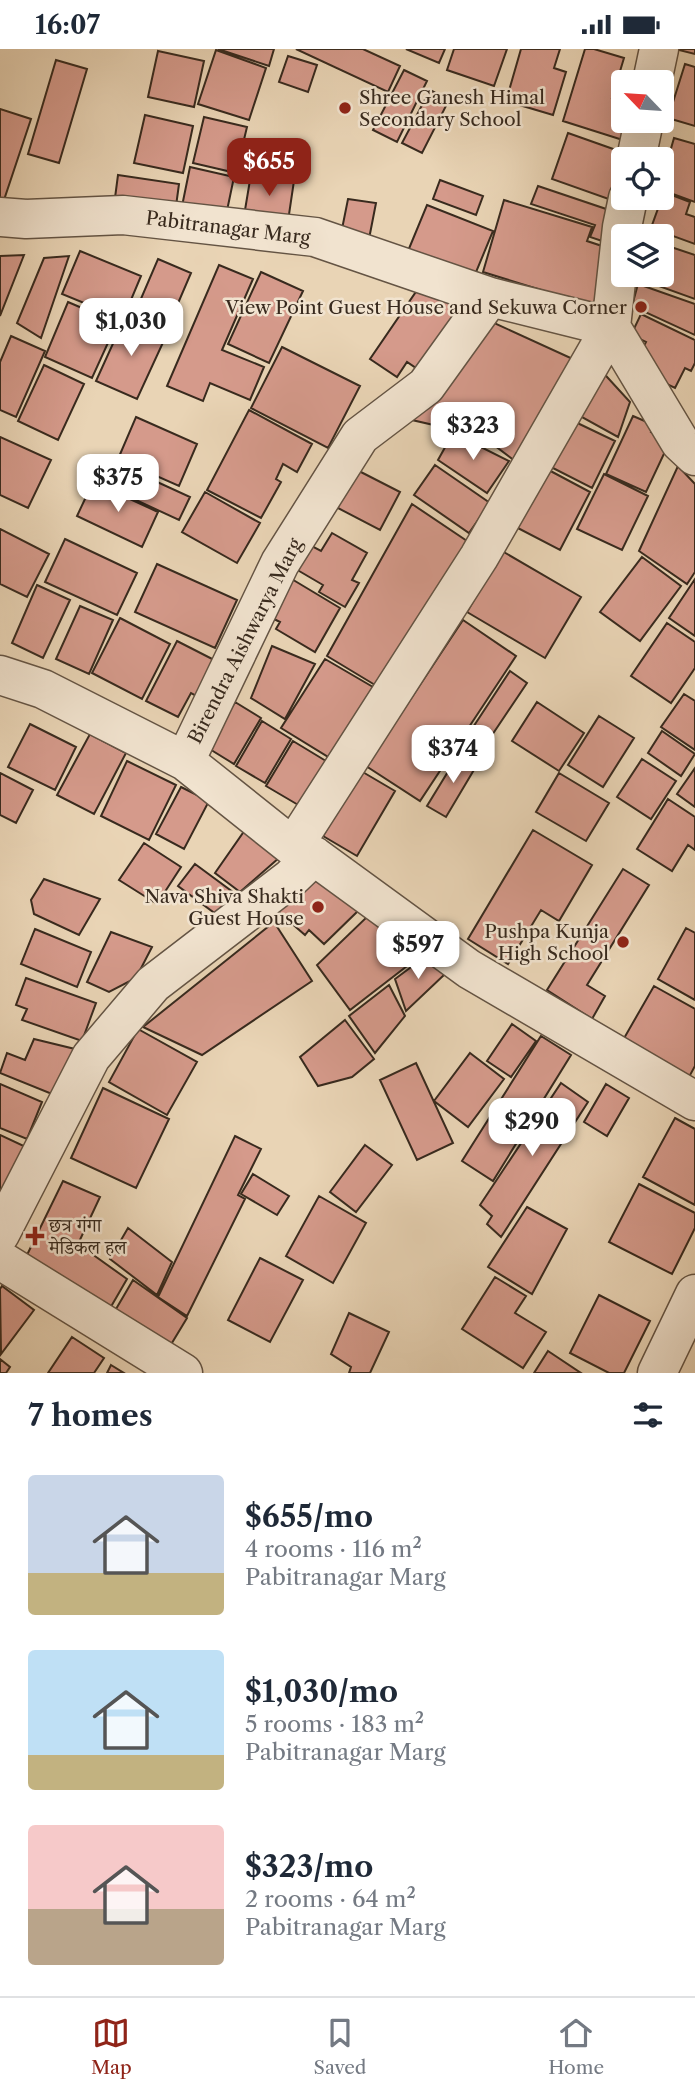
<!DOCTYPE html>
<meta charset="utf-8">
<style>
:root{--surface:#fff;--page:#f6f6f7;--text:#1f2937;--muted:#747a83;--line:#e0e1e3;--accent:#8f2418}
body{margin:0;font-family:"Libre Caslon Text","Noto Serif Devanagari",serif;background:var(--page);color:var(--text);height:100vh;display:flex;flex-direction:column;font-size:26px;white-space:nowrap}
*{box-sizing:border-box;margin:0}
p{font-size:23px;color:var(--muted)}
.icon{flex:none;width:38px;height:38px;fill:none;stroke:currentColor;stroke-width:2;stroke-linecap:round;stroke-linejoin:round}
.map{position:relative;height:1324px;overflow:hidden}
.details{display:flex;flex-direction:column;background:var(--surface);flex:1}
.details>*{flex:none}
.needle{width:46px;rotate:295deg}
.buttons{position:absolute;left:611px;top:21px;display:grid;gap:14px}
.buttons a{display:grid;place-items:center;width:63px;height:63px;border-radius:7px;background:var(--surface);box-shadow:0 7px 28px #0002;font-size:35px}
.price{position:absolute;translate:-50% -60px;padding:0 16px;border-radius:14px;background:#fff;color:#222;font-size:23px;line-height:46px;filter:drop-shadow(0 2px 4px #0008)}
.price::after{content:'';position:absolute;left:50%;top:42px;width:21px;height:16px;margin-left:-10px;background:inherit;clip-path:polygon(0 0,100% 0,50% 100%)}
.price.current{background:var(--accent);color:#fff}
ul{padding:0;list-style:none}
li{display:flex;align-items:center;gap:21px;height:175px;padding:0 28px}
li span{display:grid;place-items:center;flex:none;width:196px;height:140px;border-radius:7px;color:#555}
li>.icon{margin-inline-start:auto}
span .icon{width:84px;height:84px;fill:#fffc;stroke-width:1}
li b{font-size:30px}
h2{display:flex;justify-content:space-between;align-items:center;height:84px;padding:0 28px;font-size:30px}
.status{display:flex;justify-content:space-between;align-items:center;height:49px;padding:0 35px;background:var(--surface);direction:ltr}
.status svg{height:19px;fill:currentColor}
.menu{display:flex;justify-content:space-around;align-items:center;height:98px;border-top:2px solid var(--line);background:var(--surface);font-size:19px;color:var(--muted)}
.menu a{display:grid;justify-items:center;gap:4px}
.menu .current{color:var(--accent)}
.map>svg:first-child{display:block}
.building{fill:#d59a8b;stroke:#382a1e;stroke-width:2}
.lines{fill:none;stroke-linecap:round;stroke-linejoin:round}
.minor-casing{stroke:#645444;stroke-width:41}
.minor{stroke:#f1e3cf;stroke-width:38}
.poi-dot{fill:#8f2418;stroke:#f1e3cf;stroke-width:2.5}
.labels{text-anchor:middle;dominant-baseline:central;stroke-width:5;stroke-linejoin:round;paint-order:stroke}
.poi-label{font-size:19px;fill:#382a1e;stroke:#f1e3cf;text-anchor:end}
.street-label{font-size:19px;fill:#382a1e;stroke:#f1e3cf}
</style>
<div class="status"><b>16:07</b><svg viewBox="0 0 49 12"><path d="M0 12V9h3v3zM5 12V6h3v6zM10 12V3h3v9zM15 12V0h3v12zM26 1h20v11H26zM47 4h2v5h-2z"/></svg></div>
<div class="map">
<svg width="695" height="1324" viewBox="0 0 695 1324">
<rect width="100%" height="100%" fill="#e9d4b5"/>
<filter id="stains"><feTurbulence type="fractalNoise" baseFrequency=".00286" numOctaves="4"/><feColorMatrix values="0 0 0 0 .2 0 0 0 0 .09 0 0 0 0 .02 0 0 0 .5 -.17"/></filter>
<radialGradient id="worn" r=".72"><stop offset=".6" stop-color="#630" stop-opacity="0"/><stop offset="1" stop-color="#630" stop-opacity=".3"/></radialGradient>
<path class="building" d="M218,0H274L269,17Z
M296,0H363L400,17L388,43Z
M406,0H445L439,14Z
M454,0H507L494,37L447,21Z
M521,0H560L554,19L566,23L553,66L506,52Z
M585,0H594L624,9L612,49L623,52V72H636L629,93L563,72Z
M695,0V5L679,1V0Z
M216,1L266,19L249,71L198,55Z
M158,2L204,12L194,58L148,48Z
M288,7L317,16L308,43L279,33Z
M56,11L87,20L59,114L28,105Z
M685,15L695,18V77L668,69Z
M404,21L427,32L397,93L373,81Z
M430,41L449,51L422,104L402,94Z
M0,60L31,70L0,163Z
M145,66L193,77L183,124L134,114Z
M204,68L247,78L236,124L193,114Z
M568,84L633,107L623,110V136L617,153L552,130Z
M674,89L695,95V153L662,141V131Z
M190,118L234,128L224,176L180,167Z
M252,119L295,125L287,179L243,173Z
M118,126L179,135L174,172L113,164Z
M440,131L483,147L476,166L433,150Z
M538,137L618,164L608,194L590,188L595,176L531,155Z
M664,143L690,153L686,165L695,168V195L651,179Z
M348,150L376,154L368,195L340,190Z
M504,151L592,178L587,192L611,200L593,257L483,223Z
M427,156L493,182L474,228L408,202Z
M662,195L695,206V250L634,228L662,226Z
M80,202L141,227L123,270L62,245Z
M24,206L0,267V207Z
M69,207L41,289L17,274L44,209Z
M158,210L191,224L167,280L134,266Z
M219,216L253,230L222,301L264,318L250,351L210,334L203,352L167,337Z
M261,223L303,242L269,314L228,295Z
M422,234L460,259L419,321L407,313L397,328L370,310Z
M638,235L695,255V286L632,257Z
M68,253L117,274L92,329L45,308Z
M641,265L695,291V314L691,322L685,319L675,339L652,328L638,308L646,293L631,286Z
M125,268L166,287L137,350L96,332Z
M481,268L575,311L515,412L474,381L451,380L412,371Z
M11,287L45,302L16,368L0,361V313Z
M282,298L360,337L328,399L251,359Z
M44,316L84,335L58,391L18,372Z
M597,317L630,353L618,388L569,361Z
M249,361L312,395L297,423L283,415L276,430L281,433L261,469L207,441Z
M633,367L654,376L651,383L670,392L646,443L606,425Z
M136,368L197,395L179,437L118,410Z
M569,370L615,392L592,439L547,416Z
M453,384L509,412L487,444L438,411Z
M0,388L51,411L28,459L0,446Z
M118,415L190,448L179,471L108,438Z
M435,416L490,454L469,484L414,446Z
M678,417L695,435V523L687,535L639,502Z
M543,418L590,443L560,501L512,476Z
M355,420L400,443L380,481L336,458Z
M604,425L648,447L622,501L577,480Z
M93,433L158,463L142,498L77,467Z
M205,443L260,474L237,514L182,483Z
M412,455L473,496L385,642L327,607Z
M0,480L49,505L27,548L0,535Z
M332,484L367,504L352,531L359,534L345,558L319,543L323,536L294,519L308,495L321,502Z
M65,490L137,524L117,566L45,533Z
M502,502L581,548L545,609L467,563Z
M642,508L681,537L640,592L600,563Z
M157,515L237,551L215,599L135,563Z
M290,529L340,559L315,603L276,580L280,573L268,567Z
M695,530V587L669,569Z
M37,536L70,551L43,609L12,594Z
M80,557L113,571L89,625L56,610Z
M120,569L170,595L142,650L92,624Z
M463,571L516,607L420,752L366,717Z
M667,574L695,593V619L671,654L631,627Z
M177,592L224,616L206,652L191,644L178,668L146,652Z
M272,597L315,615L285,670L251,649Z
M325,610L373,638L330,709L281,679Z
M510,622L527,634L478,707L462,695Z
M684,645L695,652V701L661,678Z
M235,653L261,669L234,715L208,699Z
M537,653L584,684L559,722L512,692Z
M599,667L634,689L603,738L568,716Z
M262,672L291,690L265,734L236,717Z
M30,675L76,698L55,741L8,718Z
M662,682L695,705L681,727L648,704Z
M90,685L126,704L94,765L57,746Z
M293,692L326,712L300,757L266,737Z
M460,703L478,714L446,768L427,757Z
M642,710L676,732L651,770L617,748Z
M127,712L176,736L149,791L101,767Z
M695,719V758L677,745Z
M361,722L395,742L357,807L323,787Z
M0,724L33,741L16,774L0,766Z
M559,724L609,754L586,792L536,763Z
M181,738L209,752L184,800L156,785Z
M668,750L695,768V801L688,796L672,822L637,800Z
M245,781L280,808L240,843L215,824Z
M533,781L592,816L559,872L541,861L508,915L468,890Z
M144,794L181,818L157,855L119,831Z
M195,815L241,849L224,871L178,837Z
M623,820L649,836L587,936L605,947L592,970L547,941Z
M316,823L362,858L324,895L309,881L305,886L274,859Z
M44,830L100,850L79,886L34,865L31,851Z
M371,864L420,907L350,961L317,916Z
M274,873L312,932L202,1006L143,978Z
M686,879L695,884V951L658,930Z
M35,880L91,903L77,938L21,915Z
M111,883L152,898L136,929L109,943L87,933Z
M426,907L445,925L406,962L395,930Z
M26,929L96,954L82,992L22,971L27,960L16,956Z
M389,936L405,967L375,1004L349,967Z
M654,937L695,960V1017L689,1028L623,991Z
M345,971L374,1010L352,1028L318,1037L300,1008Z
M512,975L536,992L511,1028L487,1012Z
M138,980L197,1013L167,1066L109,1033Z
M541,987L571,1006L493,1132L462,1112Z
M34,990L79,1001L52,1045L0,1024L7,1004L25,1011Z
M470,1004L504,1030L468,1078L434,1052Z
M416,1014L453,1094L417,1111L380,1031Z
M561,1034L588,1053L501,1188L487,1175L492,1167L480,1156Z
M0,1035L42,1053L27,1090L0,1079Z
M606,1035L629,1049L607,1087L584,1073Z
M103,1039L169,1070L136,1139L71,1109Z
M675,1069L695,1080V1156L643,1128Z
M0,1086L28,1099L0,1160Z
M235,1087L261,1100L238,1146L245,1150L187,1267L158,1248Z
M365,1096L392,1116L356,1163L330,1143Z
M253,1125L289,1147L277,1166L241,1145Z
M63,1132L100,1148L78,1195L127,1230L105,1268L26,1208Z
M639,1135L695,1164V1179L672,1225L609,1193Z
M319,1147L366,1174L333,1234L286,1207Z
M527,1158L567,1180L532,1245L488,1218Z
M128,1179L172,1213L157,1246L110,1210Z
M260,1209L303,1231L270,1293L228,1271Z
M495,1228L526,1247L515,1264L546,1283L523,1319L462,1280Z
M133,1231L187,1269L161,1312L109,1272Z
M2,1237L34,1261L1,1305L0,1240Z
M599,1246L650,1272L624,1324H609L570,1304Z
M349,1264L389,1283L370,1324H349L351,1318L331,1305Z
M72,1288L104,1309L94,1324H48Z
M548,1302L581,1324H534Z
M0,1310L10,1318L6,1324H0Z
M111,1316L124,1324H107Z"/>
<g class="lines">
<g class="minor-casing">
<path id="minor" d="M652,33L659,0
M636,110L644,72
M0,168L26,170L123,166L315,188L490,248L611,278L680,393L695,407
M0,626L43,640L185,712L293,798L314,807L469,920L695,1052
M185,712L280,514L360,387L426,337L490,248
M293,798L479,508L611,278L622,178L628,149
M0,1185L91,1008L153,935L291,829L314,807
M0,1211L183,1324
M657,1324L695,1245"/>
</g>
<use href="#minor" class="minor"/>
</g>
<g class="poi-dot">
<circle cx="345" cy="59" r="7"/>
<circle cx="641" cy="258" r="7"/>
<circle cx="318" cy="858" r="7"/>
<circle cx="623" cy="893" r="7"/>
<path d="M31.5 1176.5h7v7h7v7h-7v7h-7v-7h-7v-7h7z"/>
</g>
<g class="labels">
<g class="poi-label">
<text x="359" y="48" text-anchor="start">Shree Ganesh Himal<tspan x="359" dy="22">Secondary School</tspan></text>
<text x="627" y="258">View Point Guest House and Sekuwa Corner</text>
<text x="304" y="847">Nava Shiva Shakti<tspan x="304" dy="22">Guest House</tspan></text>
<text x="609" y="882">Pushpa Kunja<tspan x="609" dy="22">High School</tspan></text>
<text x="49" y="1176" text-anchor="start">छत्र गंगा<tspan x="49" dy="22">मेडिकल हल</tspan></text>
</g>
<g class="street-label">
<text transform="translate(228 179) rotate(7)">Pabitranagar Marg</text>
<text transform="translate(245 592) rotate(-63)">Birendra Aishwarya Marg</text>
</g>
</g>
<rect width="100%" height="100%" filter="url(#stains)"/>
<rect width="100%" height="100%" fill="url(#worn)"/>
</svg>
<div class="buttons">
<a><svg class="needle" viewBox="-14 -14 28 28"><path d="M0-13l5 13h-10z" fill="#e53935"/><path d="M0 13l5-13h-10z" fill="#747a83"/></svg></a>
<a><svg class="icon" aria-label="locate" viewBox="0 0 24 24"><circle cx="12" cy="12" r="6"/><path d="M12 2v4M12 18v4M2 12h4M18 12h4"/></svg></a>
<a><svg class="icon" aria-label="layers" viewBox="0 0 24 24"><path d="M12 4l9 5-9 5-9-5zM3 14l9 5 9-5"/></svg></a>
</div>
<b class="price current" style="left:269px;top:149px">$655</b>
<b class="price" style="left:131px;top:309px">$1,030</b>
<b class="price" style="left:473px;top:413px">$323</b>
<b class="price" style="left:118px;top:465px">$375</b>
<b class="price" style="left:453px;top:736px">$374</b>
<b class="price" style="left:418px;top:932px">$597</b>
<b class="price" style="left:532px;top:1109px">$290</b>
</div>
<section class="details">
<h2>7 homes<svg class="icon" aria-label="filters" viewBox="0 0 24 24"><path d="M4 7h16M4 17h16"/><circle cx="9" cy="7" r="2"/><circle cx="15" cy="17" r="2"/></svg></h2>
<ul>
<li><span style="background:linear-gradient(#c9d6e8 70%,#c2b280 0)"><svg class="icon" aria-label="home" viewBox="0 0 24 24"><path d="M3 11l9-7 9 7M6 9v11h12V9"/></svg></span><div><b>$655/mo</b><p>4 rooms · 116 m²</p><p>Pabitranagar Marg</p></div></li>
<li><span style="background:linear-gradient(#bfe0f5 75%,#c2b280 0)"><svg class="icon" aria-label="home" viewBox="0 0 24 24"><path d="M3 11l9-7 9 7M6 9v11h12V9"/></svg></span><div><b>$1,030/mo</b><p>5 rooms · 183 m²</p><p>Pabitranagar Marg</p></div></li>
<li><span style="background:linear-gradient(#f6c9c9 60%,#b9a48a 0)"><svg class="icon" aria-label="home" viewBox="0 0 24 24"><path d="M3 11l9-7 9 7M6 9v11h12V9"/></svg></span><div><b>$323/mo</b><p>2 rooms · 64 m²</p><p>Pabitranagar Marg</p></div></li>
</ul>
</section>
<nav class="menu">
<a class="current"><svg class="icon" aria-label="map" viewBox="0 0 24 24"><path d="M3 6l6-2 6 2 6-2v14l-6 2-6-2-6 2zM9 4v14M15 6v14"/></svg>Map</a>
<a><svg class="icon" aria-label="saved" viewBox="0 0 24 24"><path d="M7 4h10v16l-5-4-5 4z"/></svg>Saved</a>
<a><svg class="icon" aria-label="home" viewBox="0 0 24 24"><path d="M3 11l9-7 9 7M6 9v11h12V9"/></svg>Home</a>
</nav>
